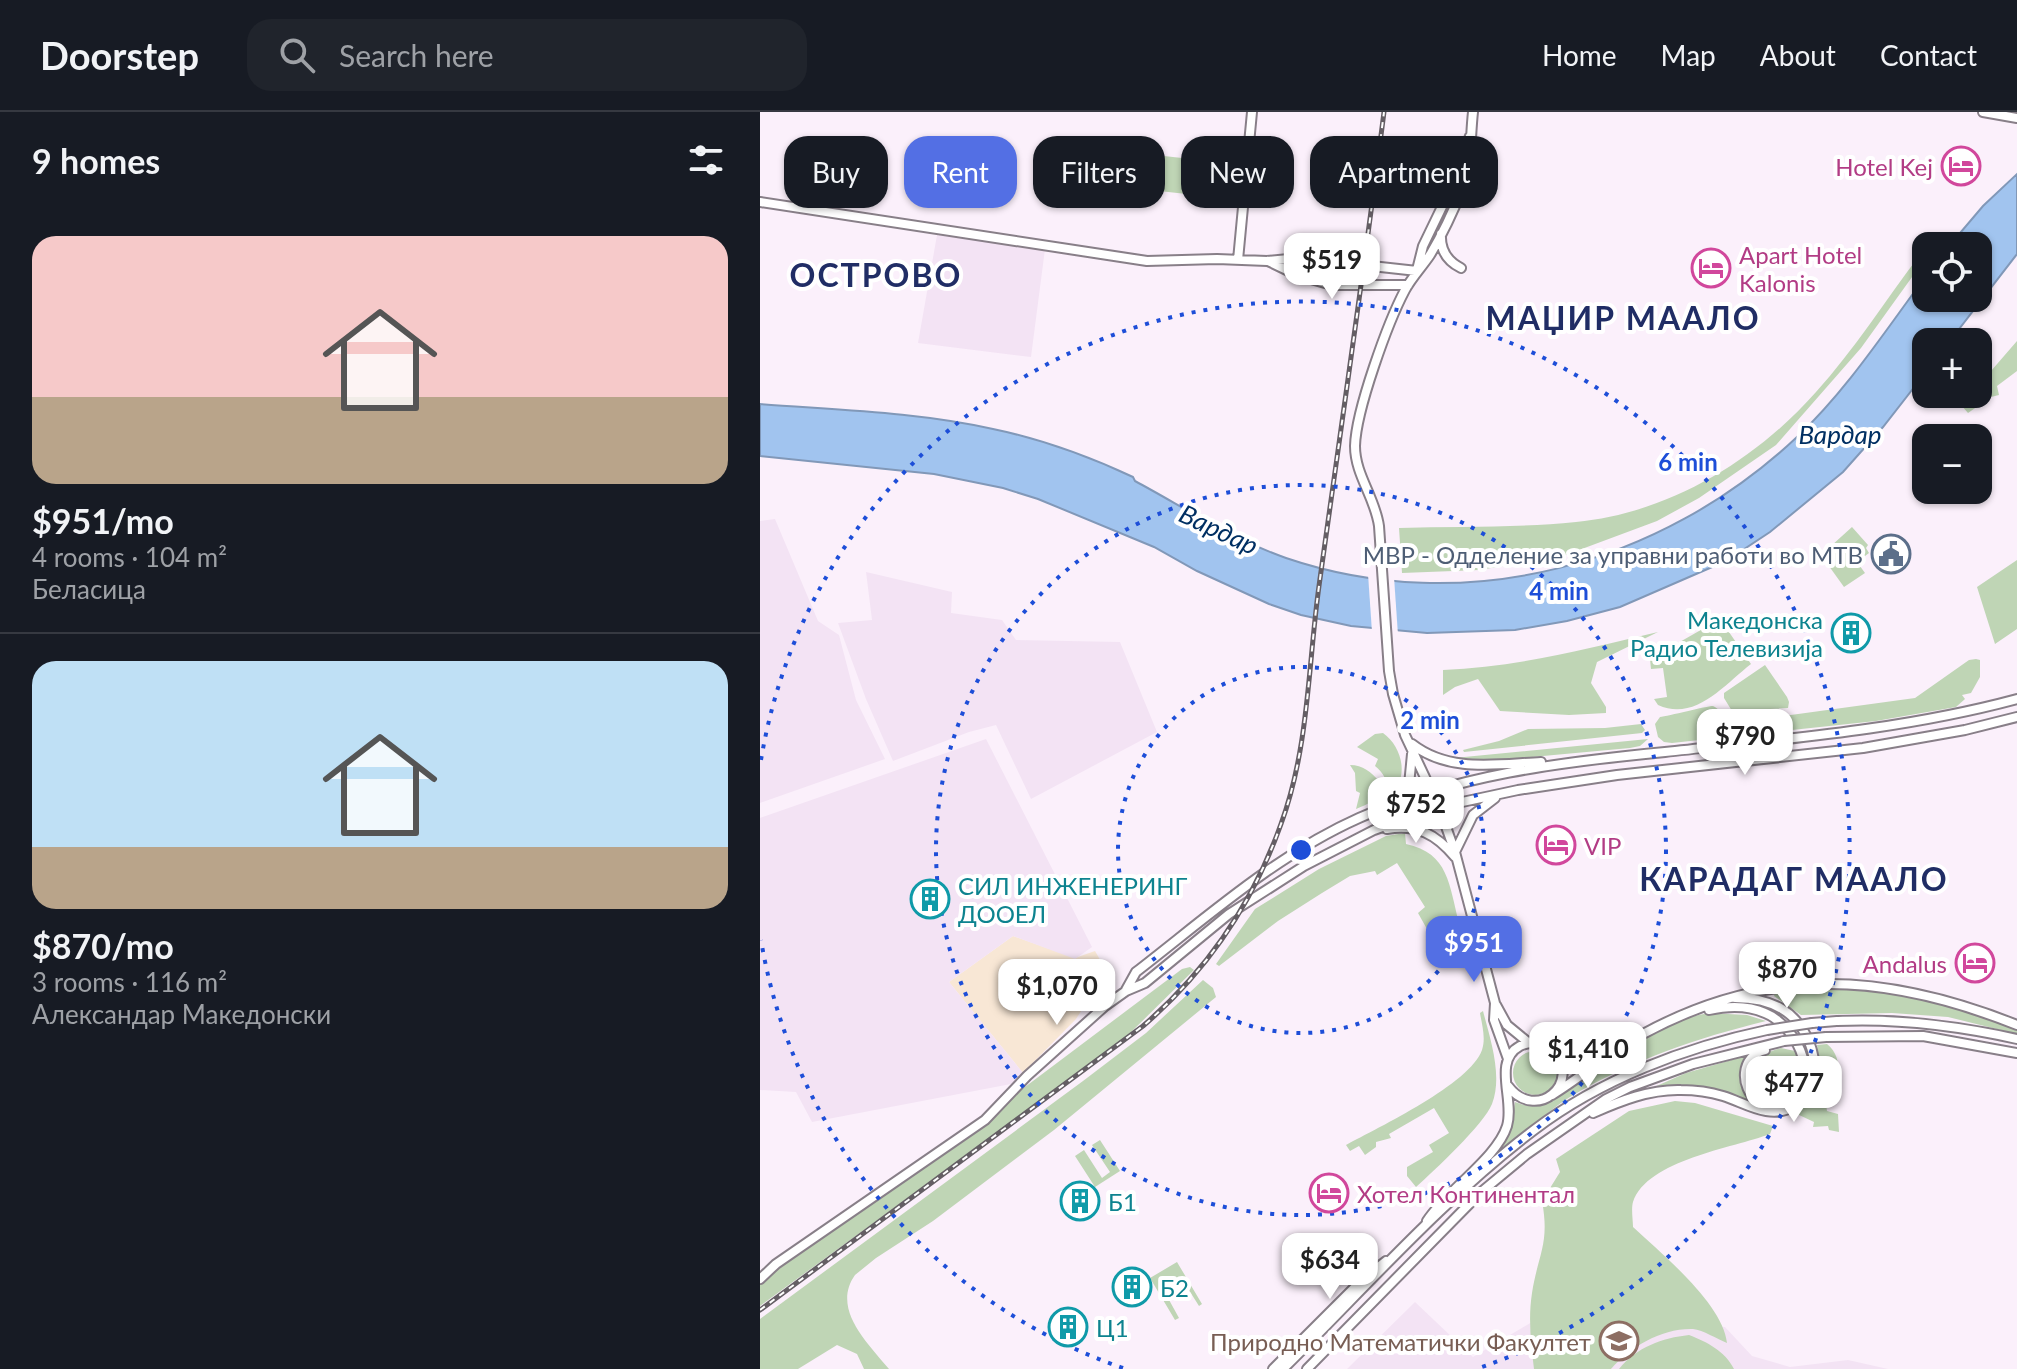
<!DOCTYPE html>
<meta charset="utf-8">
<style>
:root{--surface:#171b24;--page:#20242c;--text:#f1f3f6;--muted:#9ea1a6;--line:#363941;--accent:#536fe4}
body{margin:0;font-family:Lato,sans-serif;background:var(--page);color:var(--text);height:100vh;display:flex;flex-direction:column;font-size:30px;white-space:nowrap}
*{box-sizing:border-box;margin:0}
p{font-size:26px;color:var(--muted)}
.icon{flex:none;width:44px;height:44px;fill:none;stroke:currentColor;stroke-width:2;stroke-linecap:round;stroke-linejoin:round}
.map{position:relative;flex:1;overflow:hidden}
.panel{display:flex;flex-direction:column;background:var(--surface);width:760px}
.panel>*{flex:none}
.top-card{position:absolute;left:24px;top:24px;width:760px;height:72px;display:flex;gap:16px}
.controls{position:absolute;left:1152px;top:120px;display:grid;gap:16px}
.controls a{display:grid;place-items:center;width:80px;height:80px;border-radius:16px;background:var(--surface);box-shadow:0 2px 6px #0004;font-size:40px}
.price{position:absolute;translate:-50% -68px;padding:0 18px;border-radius:16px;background:#fff;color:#222;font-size:26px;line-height:52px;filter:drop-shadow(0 2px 4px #0008)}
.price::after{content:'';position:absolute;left:50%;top:48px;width:24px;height:18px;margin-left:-12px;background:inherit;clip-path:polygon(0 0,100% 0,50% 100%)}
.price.current{background:var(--accent);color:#fff}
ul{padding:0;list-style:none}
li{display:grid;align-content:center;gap:16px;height:424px;padding:0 32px}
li+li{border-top:2px solid var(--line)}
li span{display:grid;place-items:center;height:248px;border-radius:24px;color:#555}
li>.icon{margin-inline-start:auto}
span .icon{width:144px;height:144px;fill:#fffc;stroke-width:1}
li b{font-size:34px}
h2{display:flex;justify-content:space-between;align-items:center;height:96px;padding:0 32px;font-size:34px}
.pill{padding:0 28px;border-radius:24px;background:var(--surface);box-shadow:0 2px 6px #0004;font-size:28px;line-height:72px}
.pill.current{background:var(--accent);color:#fff}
header{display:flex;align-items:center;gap:48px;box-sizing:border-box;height:112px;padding:0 40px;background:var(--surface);border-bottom:2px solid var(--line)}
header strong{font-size:38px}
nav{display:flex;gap:44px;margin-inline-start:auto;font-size:28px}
.search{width:560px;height:72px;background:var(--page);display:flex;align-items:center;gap:20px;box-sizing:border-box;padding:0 28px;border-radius:24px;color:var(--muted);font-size:30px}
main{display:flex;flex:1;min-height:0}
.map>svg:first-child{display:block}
.commercial{fill:#f8e7d5}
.built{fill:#f3e3f4}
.green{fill:#bfd5b5}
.water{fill:#a1c4ef;stroke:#8198b8;stroke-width:2}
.pier{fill:#fbf0fb}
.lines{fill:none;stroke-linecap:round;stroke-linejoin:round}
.minor-casing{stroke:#887f88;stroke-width:12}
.minor{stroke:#fff;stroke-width:8}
.rail-casing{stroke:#645e64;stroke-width:5}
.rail{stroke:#fff;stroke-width:2;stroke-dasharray:6;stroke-linecap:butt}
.minor-bridge-casing{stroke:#887f88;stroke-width:12;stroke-linecap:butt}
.minor-bridge{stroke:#fff;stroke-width:8}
.ring{fill:none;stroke:#1d4ed8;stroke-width:4;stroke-dasharray:4 8}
.labels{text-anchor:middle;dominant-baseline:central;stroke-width:8;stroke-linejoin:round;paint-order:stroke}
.hotel-label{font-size:24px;fill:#b23c85;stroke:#fff;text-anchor:start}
.service-label{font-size:24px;fill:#4e5e75;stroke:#fff;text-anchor:end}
.culture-label{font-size:24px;fill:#0d838f;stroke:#fff;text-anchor:start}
.education-label{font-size:24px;fill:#785e54;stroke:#fff;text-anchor:end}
.water-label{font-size:26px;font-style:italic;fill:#002f62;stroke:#fff}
.district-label{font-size:32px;font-weight:bold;letter-spacing:2px;fill:#202d65;stroke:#fff}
.centre{fill:#1d4ed8;stroke:#fff;stroke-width:4}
.ring-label{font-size:24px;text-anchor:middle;font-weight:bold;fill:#1d4ed8;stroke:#fff;stroke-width:8;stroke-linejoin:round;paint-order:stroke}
</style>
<header>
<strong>Doorstep</strong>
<div class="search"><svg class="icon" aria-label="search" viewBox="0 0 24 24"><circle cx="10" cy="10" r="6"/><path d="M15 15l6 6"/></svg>Search here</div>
<nav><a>Home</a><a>Map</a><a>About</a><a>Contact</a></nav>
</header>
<main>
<section class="panel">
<h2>9 homes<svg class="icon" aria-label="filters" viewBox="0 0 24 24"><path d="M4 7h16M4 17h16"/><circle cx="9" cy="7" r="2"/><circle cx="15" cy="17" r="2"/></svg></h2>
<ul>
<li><span style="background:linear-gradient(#f6c9c9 65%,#b9a48a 0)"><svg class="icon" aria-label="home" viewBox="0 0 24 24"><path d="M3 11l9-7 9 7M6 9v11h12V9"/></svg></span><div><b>$951/mo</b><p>4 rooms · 104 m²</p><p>Беласица</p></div></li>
<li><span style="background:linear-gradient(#bfe0f5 75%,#b9a48a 0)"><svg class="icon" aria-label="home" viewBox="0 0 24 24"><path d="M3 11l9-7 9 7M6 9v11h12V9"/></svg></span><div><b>$870/mo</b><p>3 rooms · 116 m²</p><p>Александар Македонски</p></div></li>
</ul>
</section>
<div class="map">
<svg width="1257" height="1257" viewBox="0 0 1257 1257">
<rect width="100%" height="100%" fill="#fbf0fb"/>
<path class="commercial" d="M253,824L315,846L335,839L343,853L342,867L316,907L263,961L189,870Z"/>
<path class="built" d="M177,123L285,137L271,245L158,231Z
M15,407L58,509L79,523L96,588L125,647L0,691V409Z
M106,460L192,480L191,501L242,508L256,528L360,530L397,620L271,687L236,613L209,620L133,649L106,587L78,511L112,508Z
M226,627L332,835L315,847L253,824L189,870L263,961L251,972L52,1010L36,980L0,978V706Z
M834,1173L935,1213L965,1215L992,1244L1030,1255L1088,1248L1128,1257H587L655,1190L713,1245Z"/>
<path class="green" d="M404,44L449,49L445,84L399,79Z
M1159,144L1165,147L1101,236L1016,333L939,386L897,409L803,444L719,458L642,461L639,416C698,414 758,416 816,410C909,401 995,349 1056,280C1094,238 1125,189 1159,144Z
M1257,229V259L1237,274L1239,283L1231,285L1208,301L1201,293L1211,282H1218V274Z
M1092,415L1108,433L1106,436L1109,441L1097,450L1105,461L1084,475L1061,443Z
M1257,448V517L1235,532L1217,475Z
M960,507L991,552C964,573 935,610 898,593L894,587L907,585L903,556L891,557L890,547Z
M898,520L837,550L831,571L846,595V601L809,603L740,599L718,567L695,575L683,583V558C757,555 826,537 898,520Z
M1216,547L1220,548V565L1211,581L1202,583L1205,587L1196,595L1116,609L912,631L904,630L898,625L895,612L900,605C908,604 951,593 953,594C958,596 965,604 969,608L1008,606L1155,586L1209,548Z
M1005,553L1027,585L1029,590L1028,596L972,599L964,586V581Z
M881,612L885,618L882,621L704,640L703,638L739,629L768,617L845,616Z
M623,621C644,636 650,670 627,685C629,672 625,662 615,654L618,647L597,635L615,622Z
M888,627L880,634L870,636L740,648L693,649L694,646Z
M590,653C603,653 611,660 619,669C619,688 613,690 596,697L600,681L596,679L595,661Z
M645,721L646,732C689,741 689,773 699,811L672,826L658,801L665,795L637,751L617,763L615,759L590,764L562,781L518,809L459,854L456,852L495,797L559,757L626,724Z
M430,855L434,858L361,930L0,1194V1172L10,1162L137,1071L422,857Z
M443,868L453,876L456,885L294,1018L173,1109L116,1146L95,1163C71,1197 108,1231 129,1257H104L97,1242L77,1233L38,1257H0V1207L323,969L386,921Z
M1093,875C1150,882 1203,897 1257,916V922L1188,905L1132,901L1041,903L1014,884L1016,878Z
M723,899C730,926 743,964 732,992C724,1012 674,1059 656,1075L647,1064V1055L673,1040L669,1033L689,1021L674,996L629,1022L631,1026L616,1030V1035L605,1043L599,1034L590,1039L586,1033C619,1015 710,972 722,938C726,926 722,913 720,901Z
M949,901L987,903L1006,909C937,926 872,948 810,985C788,998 761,1027 741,1036L750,1021L755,990C766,994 774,996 786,992C799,987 809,974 821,966C856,940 905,908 949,901Z
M1067,932C1081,943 1079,960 1078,976L1064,978L1067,999L1078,1002L1079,1020L1069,1018L1068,1014L1053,1015L1054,1010L1037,1002L1036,997C1054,973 1062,964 1057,933Z
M1021,936L1035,939C1047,973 1033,996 995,985L986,967C994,944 998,944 1021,936Z
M753 961a22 22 0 1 1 44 0a22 22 0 1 1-44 0Z
M989,943C982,962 977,973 992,990L930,973L892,976L926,961Z
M915,989L935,991L1013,1014L1010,1022C973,1036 887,1048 873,1090C871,1097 873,1108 873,1115C902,1142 963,1192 967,1231C957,1227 943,1218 933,1217C902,1216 870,1235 851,1257H774C771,1231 768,1207 772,1181C778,1142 790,1132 782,1089L800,1060L796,1047L869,999Z
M340,1028L360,1059L335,1075L315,1044L324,1038L342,1066L350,1060L332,1033Z
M417,1150L442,1192L439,1194L427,1175L408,1186L419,1206L415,1208L390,1166Z
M929,1223C947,1230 965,1239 974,1257H859C877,1235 902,1226 929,1223Z"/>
<path class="water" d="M1257,62V142L1189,230H1166V260L1123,315L1083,360L1010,420L966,449L860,495L807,509L755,518L667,521L591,514L541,503L509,492L437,459L394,435L278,387L243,376L174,362L0,344V292C77,298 157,300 233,317C281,327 328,344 373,365L375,369C425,396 472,427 526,446C705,507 901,453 1037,325C1087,278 1125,219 1166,164V186H1218V134H1189L1223,94Z"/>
<path class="pier" d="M608,462L634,465L638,523L612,520Z"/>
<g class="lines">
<g class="minor-casing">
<path id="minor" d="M713,0C710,27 712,51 702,77C693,100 682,123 670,143C662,155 652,165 645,178C628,210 596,298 595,334C595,363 615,385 619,414L629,559L633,582L645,623L679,695L695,740L735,891L734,908L748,947
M1223,0L1257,6
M0,90L387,149L457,147L507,149L539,146L657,159
M681,122C680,138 687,149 701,156
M478,148L492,0
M508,149L537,163L572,173H648
M657,158L663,134L691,76L710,24
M652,632C689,661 736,652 781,650
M635,691L649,673L652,642
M627,717C657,712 676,722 695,745
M695,740L713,703L735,686
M366,878L376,860C446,806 516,743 599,706C695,663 801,650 905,640C1023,627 1142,618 1257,587
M736,893L747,913L769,931
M949,898C967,894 987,893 1005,901C1039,915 1067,976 1020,993L998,990C979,975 980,944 1005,938
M1052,911C1122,904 1189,912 1257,927
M1066,925L1163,924L1257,941
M748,974C776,1011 823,971 793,938
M792,983C823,964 851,939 883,922C1010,853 1126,861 1257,913
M833,1001C860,989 890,977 921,978C935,978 950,980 963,984C986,991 1009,1008 1033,995C1071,973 1053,915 1022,897C1007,888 992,886 975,886
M667,1109C687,1078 737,1046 747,1014C755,988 732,949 760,934C780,924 795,942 813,944C827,945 842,939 855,935
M0,1167L16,1152L225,1008L267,964L345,894L366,879L385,871L469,802L544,754L614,718L679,695L758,678L857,663L1103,636L1205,618L1257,605
M513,1257L601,1169L626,1149
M523,1257C605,1176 683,1087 774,1018C841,967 926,935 1007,918
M547,1257L720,1081L767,1042L846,987L870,975L933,952L1024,929"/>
</g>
<use href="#minor" class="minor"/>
<g class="rail-casing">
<path id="rail" d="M0,1198L383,914C447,859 493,791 521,712C549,636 548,553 559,474C581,316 604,158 624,0"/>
</g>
<use href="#rail" class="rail"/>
<g class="minor-bridge-casing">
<path id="minor-bridge" d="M1007,918L1052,911
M1024,929L1066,925"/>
</g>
<use href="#minor-bridge" class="minor-bridge"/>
</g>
<g class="ring">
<circle cx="541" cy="738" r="183"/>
<circle cx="541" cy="738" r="365"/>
<path d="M363 1256A548 548 0 0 1 1 828M1 648A548 548 0 1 1 719 1256"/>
</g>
<defs>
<g id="hotel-ring" transform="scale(2)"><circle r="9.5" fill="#fff" stroke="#d1479c" stroke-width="1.5"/><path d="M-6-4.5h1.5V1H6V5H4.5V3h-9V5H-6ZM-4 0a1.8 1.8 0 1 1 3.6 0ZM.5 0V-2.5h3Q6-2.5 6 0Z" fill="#d1479c"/></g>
<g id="civic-ring" transform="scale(2)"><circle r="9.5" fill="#fff" stroke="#5c6f8a" stroke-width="1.5"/><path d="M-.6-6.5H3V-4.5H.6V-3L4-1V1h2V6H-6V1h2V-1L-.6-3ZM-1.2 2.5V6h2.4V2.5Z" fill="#5c6f8a"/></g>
<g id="building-ring" transform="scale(2)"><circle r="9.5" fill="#fff" stroke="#0f9aa8" stroke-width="1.5"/><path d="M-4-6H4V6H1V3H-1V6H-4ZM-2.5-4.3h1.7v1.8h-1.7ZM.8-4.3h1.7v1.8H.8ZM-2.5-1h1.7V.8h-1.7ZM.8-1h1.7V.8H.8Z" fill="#0f9aa8"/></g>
<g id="university-ring" transform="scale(2)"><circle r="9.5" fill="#fff" stroke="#8d6e63" stroke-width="1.5"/><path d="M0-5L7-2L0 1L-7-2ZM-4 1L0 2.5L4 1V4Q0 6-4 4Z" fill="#8d6e63"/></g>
</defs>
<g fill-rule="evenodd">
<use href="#hotel-ring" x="1201" y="54"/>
<use href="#hotel-ring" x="951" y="156"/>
<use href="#civic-ring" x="1131" y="442"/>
<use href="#building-ring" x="1091" y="521"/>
<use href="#hotel-ring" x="796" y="733"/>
<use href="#building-ring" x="170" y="787"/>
<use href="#hotel-ring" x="1215" y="851"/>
<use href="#hotel-ring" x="569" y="1081"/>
<use href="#building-ring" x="320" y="1089"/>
<use href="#building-ring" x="372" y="1175"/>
<use href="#building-ring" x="308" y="1215"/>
<use href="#university-ring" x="859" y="1229"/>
</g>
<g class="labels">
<g class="hotel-label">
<text x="1173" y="54" text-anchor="end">Hotel Kej</text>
<text x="979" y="142">Apart Hotel<tspan x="979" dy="28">Kalonis</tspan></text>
<text x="824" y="733">VIP</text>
<text x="1187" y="851" text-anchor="end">Andalus</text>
<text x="597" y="1081">Хотел Континентал</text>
</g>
<g class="service-label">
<text x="1103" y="442">МВР - Одделение за управни работи во МТВ</text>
</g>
<g class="culture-label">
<text x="1063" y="507" text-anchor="end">Македонска<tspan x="1063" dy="28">Радио Телевизија</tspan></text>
<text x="198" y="773">СИЛ ИНЖЕНЕРИНГ<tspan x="198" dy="28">ДООЕЛ</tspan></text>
<text x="348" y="1089">Б1</text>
<text x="400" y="1175">Б2</text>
<text x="336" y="1215">Ц1</text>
</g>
<g class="education-label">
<text x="831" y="1229">Природно Математички Факултет</text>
</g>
<g class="water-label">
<text x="1080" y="322">Вардар</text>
<text transform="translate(459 417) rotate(25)">Вардар</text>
</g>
<g class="district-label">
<text x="116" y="162">ОСТРОВО</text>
<text x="863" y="205">МАЏИР МААЛО</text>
<text x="1034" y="766">КАРАДАГ МААЛО</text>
</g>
</g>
<circle cx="541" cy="738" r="12" class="centre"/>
<g class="ring-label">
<text x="928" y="359">6 min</text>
<text x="799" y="488">4 min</text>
<text x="670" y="617">2 min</text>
</g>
</svg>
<div class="controls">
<a><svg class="icon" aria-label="locate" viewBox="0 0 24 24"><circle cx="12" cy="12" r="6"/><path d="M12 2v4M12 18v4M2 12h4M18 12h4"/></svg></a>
<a>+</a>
<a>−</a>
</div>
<b class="price" style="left:572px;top:189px">$519</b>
<b class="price" style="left:985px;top:665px">$790</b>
<b class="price" style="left:656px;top:733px">$752</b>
<b class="price current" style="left:714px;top:872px">$951</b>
<b class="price" style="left:1027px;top:898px">$870</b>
<b class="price" style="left:297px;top:915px">$1,070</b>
<b class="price" style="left:828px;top:978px">$1,410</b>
<b class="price" style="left:1034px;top:1012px">$477</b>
<b class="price" style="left:570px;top:1189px">$634</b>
<div class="top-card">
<a class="pill">Buy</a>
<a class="pill current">Rent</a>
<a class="pill">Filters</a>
<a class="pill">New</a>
<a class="pill">Apartment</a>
</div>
</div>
</main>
